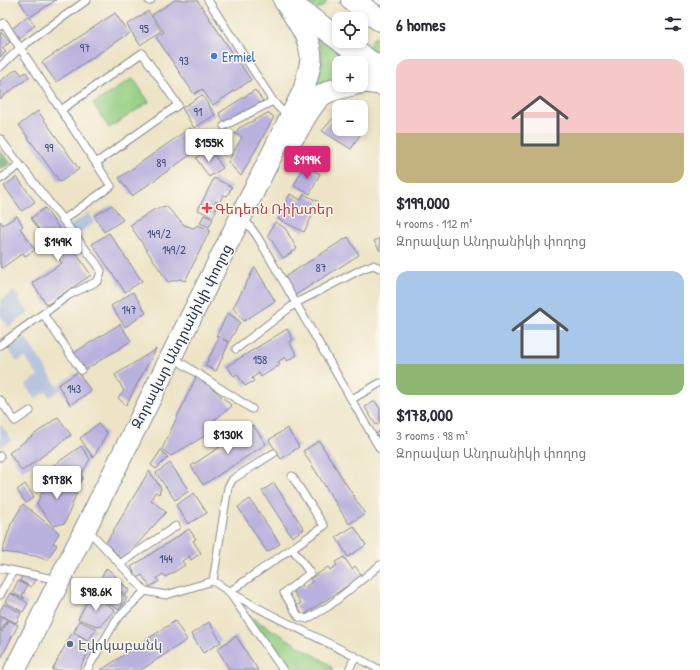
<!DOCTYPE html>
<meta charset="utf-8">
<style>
:root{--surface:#fff;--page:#f2f2f3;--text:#2b2b33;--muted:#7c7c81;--accent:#db2777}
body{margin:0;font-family:"Patrick Hand","Noto Sans Armenian",sans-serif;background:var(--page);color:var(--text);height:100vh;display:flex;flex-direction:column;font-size:15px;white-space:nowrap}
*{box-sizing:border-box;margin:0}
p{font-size:13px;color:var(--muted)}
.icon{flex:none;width:22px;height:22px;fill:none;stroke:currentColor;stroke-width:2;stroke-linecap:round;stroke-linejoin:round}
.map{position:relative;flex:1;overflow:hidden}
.drawer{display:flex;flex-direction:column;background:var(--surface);width:320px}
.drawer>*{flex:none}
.controls{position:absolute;left:332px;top:12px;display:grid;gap:8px}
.controls a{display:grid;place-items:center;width:36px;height:36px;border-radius:8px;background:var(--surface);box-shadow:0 2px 6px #0003;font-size:20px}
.price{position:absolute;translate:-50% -34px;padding:0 9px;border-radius:4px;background:#fff;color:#222;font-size:13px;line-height:26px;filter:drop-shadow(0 1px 2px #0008)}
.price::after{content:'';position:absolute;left:50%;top:24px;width:12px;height:9px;margin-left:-6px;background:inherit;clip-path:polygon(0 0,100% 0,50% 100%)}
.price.selected{background:var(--accent);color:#fff}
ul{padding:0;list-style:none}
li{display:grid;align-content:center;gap:8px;height:212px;padding:0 16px}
li span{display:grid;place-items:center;height:124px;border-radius:12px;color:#555}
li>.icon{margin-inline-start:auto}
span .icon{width:72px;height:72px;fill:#fffc;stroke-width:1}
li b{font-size:17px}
h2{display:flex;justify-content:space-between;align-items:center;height:48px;padding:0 16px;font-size:17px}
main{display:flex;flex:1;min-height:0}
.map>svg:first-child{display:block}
.industrial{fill:#b7c5de}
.green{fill:#94cf83;stroke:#587f70}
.forest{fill:#77b271;stroke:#497068}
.building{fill:#b9b1de}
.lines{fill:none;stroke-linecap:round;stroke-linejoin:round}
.service-casing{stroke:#848a92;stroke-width:9}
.secondary-casing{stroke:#848a92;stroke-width:23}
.trunk-casing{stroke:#848a92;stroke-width:24}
.service{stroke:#fff;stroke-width:7}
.secondary{stroke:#fff;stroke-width:21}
.trunk{stroke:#fff;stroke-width:22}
.shop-dot{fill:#3f7fe0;stroke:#fbf7ec;stroke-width:1.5}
.health-dot{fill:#e0444e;stroke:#fbf7ec;stroke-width:1.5}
.service-dot{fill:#5c6f8a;stroke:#fbf7ec;stroke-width:1.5}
.labels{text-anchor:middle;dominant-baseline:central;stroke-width:3;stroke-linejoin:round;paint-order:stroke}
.number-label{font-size:12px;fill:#42507e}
.shop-label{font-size:14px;fill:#366cbe;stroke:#fbf7ec;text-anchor:start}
.health-label{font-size:14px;fill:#be3a42;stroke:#fbf7ec;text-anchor:start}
.street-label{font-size:14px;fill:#1b2f5e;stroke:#fbf7ec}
.service-label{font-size:14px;fill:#4e5e75;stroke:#fbf7ec;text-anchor:start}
</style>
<main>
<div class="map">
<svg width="380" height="670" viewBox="0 0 380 670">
<rect width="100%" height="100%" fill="#fbf7ec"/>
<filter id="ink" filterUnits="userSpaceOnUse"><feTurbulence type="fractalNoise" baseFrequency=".025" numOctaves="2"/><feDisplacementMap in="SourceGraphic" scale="8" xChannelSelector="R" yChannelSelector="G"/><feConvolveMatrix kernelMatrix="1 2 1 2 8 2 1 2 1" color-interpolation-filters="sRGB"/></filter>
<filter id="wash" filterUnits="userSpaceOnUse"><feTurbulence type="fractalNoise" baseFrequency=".012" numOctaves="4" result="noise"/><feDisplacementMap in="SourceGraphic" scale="16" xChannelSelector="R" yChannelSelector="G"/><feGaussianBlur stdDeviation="0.9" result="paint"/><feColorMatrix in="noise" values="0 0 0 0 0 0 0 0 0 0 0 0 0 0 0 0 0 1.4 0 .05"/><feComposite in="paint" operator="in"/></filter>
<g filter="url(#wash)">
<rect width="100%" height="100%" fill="#ede4c6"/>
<path class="industrial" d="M89,213L95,222L71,239L65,229Z
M14,291L29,313L9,327L0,315V301Z
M25,337L60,390L50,397L46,391L35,399L25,385L38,376L25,357L17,362L8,349Z
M0,423L12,440L0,448Z"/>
<path class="green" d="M305,0H326C326,6 322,7 317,9Z
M319,35L356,63H339V76L328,83L309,91C320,70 326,61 317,38Z
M380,36V55L371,49L370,43L373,38Z
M133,78L149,102L109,128L93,104Z
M249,616L329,664L333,670H287Z"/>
<path class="forest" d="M0,151L11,163L0,169Z"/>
<g id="blocks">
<path class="building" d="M19,0H56L30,17Z
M175,0H197L251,80L213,105L202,89L194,94L156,37L164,32L152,15Z
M148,11L161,31L140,45L127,25Z
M115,13L129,33L56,82L42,62Z
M27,16L35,25L19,38L12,29Z
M2,32L10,42L2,48L6,52L0,57V33Z
M17,69L22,75L26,72L29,77L0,99V81Z
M255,90L263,101L225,123L219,113Z
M202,95L215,115L194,128L182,108Z
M38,111L79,169L60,182L19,125Z
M268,113L274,117L241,176L228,162L242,137L235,134L239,128Z
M339,115V129H361V125L365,127L351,149L322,131L335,116Z
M190,128L203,146L132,196L119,178Z
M209,148L223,168L209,177L196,158Z
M304,166L320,174L310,194L294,186Z
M17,177L35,202L22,211L4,186Z
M214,178L232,187L227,196L223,195L219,203L216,201L213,207L217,209L213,217L198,210Z
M290,194L301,200L304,194L319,202L304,232L278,219Z
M112,205L123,220L104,232L94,216Z
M166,206L184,225L193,228L198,225L210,230L185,281L180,279L168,282L130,225L155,209Z
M45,208L91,275L47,305L32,283L62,263L31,218Z
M204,215L213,219L209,227L200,223Z
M17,216L23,226L20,228L35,250L25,256L23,253L2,268L0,265V221L3,225Z
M275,222L285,228L297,249L283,258L268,235Z
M109,233L142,281L125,292L92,244Z
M348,237L359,255L294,296L283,278Z
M380,238V251L374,241Z
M255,267L275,301L244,321L233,308Z
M133,292L146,313L125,327L111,306Z
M228,313L240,322L229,342L223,339L229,343L216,371L205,366L219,337L216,336Z
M120,324L131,341L83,371L72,354Z
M287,329L293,340L289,342L297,355L287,361L285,357L278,362L280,365L261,377L259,373L252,378L254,381L245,386L237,374L234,376L227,366Z
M156,349L126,405L118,398L124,391L115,375Z
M78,372L91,391L70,405L58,385Z
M197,375L232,406L214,420L218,428L171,456L162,449Z
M375,401L380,409V423L376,425L365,407Z
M58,417L71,435L22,471L9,453Z
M98,424L107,433L93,458L80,438Z
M253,425L266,444L203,485L191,466Z
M287,428L299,447L281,459L269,440Z
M380,431V440L376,434Z
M319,441L365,514L349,524L303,451Z
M81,446L90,459L81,475L74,472L69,480L47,470Z
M161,450L168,457L156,469L151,465Z
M170,463L189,491L175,500L156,473Z
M149,471L161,488L159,494L155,492L151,500L166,512L123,560L106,543Z
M74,473L83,477L78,486L70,482Z
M49,475L79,487L65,523L53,526L37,504Z
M274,483L304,529L292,537L262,491Z
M25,484L34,497L26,503L17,490Z
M194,493L207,513L188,524L176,505Z
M250,499L280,544L267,552L238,507Z
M23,504L59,533L53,543L57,545L47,560L35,556L2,552L11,524Z
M354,526L366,545L348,557L336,537Z
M189,529L196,539L193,541L201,553L191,560L189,556L182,561L185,565L166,577L163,574L157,578L159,581L150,587L142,575L138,578L131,567Z
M344,557L352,569L355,566L362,576L302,616L296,606L301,603L293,591L302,585L304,588L312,582L310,579L328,567L330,570L337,565L335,562Z
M107,568L129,590L126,595L100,579Z
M23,574L35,580L31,587L20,581Z
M99,580L127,598L119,610L91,592Z
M18,581L27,586L22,596L25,598L24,599L12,593Z
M10,593L28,603L23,612L5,602Z
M91,594L115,610L99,627L78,619Z
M4,604L21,613L16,623L0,615V610Z
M0,616L7,619L0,632Z
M8,620L18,625L0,660V635Z
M79,621L97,629L88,640L74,632Z
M175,621L187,640L141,670H101Z
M209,622L221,642L203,653L191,634Z
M72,633L93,644L79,670H52Z
M236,636L258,670H230L217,649Z"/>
</g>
</g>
<g filter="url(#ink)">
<use href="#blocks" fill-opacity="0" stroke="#848a92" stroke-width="1"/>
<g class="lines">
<g class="service-casing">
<path id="service" d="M208,0L273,101L280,109L289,115
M149,1L151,0
M0,26L4,23L20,48L111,186L63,220
M0,67L20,48L87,0
M61,110L142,53L178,105L96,163
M224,126L273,101
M0,139L97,264L101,271L98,281L69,295L0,345
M0,179L20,165
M241,220L248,224L257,236L380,449
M43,314L81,370
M236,349L296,303L362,269L373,265L380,268
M180,362L252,409
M352,399L380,383
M0,400L15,421L30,411
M0,456V457
M92,534L145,591L166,595L213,581C265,616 325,639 380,670
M292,548L310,573L284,593L299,617L307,619L329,606L380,565
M120,564L176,526
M0,568L59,580
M213,581L228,487L233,479L274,453
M0,595L13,571
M87,670L116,620L145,591
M283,670L229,592L324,526L292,476
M349,670L355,656"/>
</g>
<g class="secondary-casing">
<path id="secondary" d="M361,83L366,82L380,84
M295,135C302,123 312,102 324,94C332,89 344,87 353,85
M15,670L304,90C306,80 310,69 311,59C311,37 295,18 284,0"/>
</g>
<g class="trunk-casing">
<path id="trunk" d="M285,0L339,39
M352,0L380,20
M341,41L380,69"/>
</g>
<use href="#service" class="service"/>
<use href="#secondary" class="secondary"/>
<use href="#trunk" class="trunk"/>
</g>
</g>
<circle class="shop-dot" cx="214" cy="56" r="4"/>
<path class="health-dot" d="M205 202h4v4h4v4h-4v4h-4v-4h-4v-4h4z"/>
<circle class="service-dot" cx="70" cy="644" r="4"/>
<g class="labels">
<g class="number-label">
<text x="144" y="28">95</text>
<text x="85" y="47">97</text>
<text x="184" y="60">93</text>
<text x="198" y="111">91</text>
<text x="49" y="147">99</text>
<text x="161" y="162">89</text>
<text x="159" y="233">149/2</text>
<text x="174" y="249">149/2</text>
<text x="321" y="267">87</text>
<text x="129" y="309">147</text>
<text x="260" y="359">158</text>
<text x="74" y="388">143</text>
<text x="166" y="558">144</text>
</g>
<g class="shop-label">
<text x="222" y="56">Ermiel</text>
</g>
<g class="health-label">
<text x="215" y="208">Գեդեոն Ռիխտեր</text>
</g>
<g class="street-label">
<text transform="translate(181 336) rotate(-63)">Զորավար Անդրանիկի փողոց</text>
</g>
<g class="service-label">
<text x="78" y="644">Էվոկաբանկ</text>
</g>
</g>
</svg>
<div class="controls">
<a><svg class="icon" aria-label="locate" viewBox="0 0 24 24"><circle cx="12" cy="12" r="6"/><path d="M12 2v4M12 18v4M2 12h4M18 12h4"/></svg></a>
<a>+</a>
<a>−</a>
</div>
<b class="price" style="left:209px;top:163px">$155K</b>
<b class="price selected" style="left:307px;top:180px">$199K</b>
<b class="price" style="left:58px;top:262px">$149K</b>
<b class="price" style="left:228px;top:455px">$130K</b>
<b class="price" style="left:57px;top:500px">$178K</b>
<b class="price" style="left:96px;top:612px">$98.6K</b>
</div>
<section class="drawer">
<h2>6 homes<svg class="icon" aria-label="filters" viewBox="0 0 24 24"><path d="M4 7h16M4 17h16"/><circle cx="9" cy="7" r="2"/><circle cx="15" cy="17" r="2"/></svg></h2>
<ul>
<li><span style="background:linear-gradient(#f6c9c9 60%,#c2b280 0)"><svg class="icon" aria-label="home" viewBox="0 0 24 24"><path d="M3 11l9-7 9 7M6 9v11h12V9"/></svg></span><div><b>$199,000</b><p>4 rooms · 112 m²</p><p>Զորավար Անդրանիկի փողոց</p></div></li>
<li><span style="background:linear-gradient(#a9c7e8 75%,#8fb573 0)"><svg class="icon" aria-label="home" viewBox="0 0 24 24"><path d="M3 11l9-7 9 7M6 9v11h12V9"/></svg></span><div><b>$178,000</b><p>3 rooms · 98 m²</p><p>Զորավար Անդրանիկի փողոց</p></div></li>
</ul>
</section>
</main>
